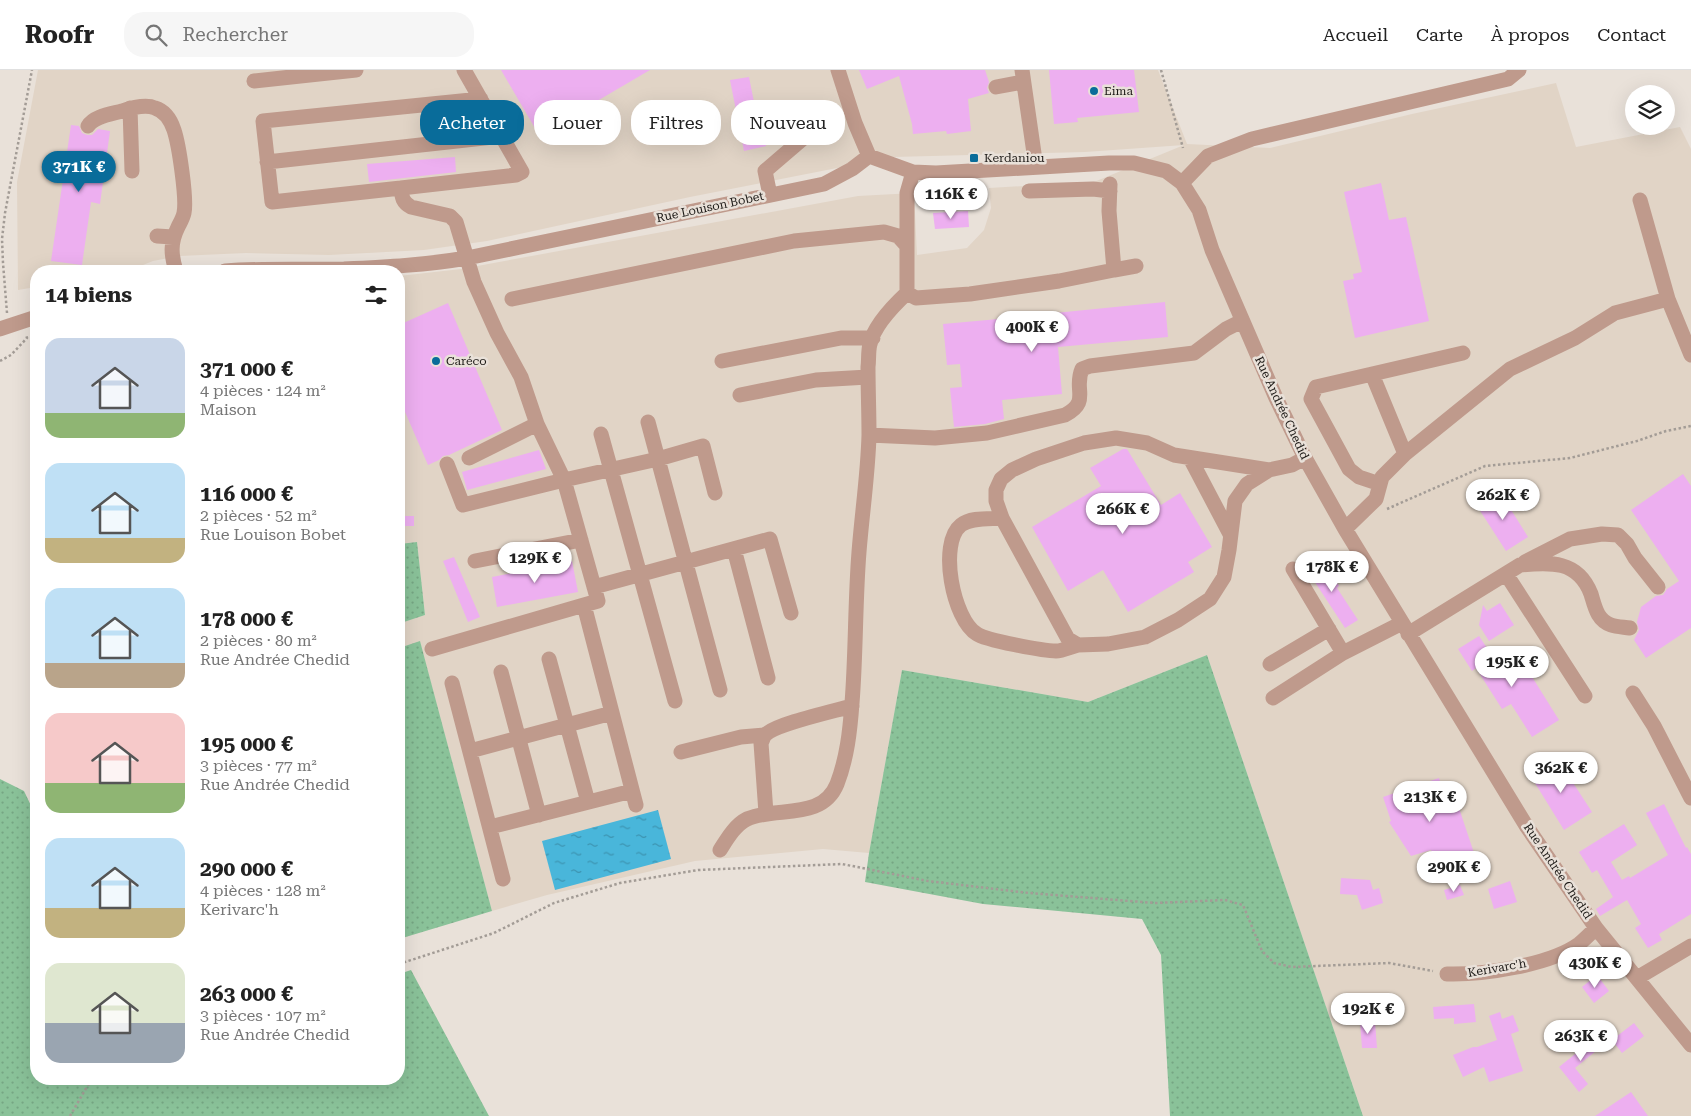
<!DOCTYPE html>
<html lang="fr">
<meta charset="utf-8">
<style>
:root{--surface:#fff;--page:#f6f6f6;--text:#222;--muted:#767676;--line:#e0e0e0;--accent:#096c9a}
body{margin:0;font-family:"Roboto Serif",serif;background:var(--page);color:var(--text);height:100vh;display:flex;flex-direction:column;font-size:19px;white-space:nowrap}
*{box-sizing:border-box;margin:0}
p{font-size:16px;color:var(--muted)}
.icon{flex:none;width:28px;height:28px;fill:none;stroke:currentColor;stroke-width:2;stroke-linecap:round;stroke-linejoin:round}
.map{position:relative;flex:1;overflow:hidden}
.drawer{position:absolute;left:30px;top:195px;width:375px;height:820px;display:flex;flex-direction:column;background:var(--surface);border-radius:20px;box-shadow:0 5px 20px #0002}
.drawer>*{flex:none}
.banner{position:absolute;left:420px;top:30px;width:475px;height:45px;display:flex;gap:10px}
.fabs{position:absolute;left:1625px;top:15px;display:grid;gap:10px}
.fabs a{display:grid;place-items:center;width:50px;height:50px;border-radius:50%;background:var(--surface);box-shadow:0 5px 20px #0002;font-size:25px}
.price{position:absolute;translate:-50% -42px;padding:0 11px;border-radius:18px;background:#fff;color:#222;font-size:16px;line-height:32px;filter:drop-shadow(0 1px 2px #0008)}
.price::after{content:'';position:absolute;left:50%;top:30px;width:15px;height:11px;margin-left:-8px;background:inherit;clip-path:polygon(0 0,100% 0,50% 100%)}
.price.current{background:var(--accent);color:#fff}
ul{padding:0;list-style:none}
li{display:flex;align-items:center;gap:15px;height:125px;padding:0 15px}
li span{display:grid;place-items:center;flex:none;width:140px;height:100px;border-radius:15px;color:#555}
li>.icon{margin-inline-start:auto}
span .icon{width:60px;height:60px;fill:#fffc;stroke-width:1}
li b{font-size:21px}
h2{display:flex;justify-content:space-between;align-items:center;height:60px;padding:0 15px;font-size:21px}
.pill{padding:0 18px;border-radius:20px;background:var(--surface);box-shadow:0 5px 20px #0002;font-size:18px;line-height:45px}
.pill.current{background:var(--accent);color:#fff}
header{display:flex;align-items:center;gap:30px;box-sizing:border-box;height:70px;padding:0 25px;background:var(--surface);border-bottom:1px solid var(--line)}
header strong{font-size:24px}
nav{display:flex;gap:28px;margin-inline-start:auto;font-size:18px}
.search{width:350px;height:45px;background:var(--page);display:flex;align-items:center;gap:12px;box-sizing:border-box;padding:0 18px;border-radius:20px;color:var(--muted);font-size:19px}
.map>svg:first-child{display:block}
.built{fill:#e1d4c6}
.grass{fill:url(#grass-dots)}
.water{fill:url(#water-ripples)}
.building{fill:#edaff0}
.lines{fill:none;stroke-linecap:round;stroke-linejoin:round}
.path{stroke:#a39c96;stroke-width:2.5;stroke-dasharray:2.5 2.5;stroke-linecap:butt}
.minor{stroke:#bf9a8c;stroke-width:15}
.poi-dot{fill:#096c9a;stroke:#e9e1d9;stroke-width:2}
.labels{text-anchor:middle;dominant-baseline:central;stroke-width:5;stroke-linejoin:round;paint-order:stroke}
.poi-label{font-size:12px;fill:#1c1916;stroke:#e9e1d9;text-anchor:start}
.street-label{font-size:12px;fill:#1c1916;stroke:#e9e1d9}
</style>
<header>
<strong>Roofr</strong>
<div class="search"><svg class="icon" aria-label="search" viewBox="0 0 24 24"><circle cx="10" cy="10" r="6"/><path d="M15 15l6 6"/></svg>Rechercher</div>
<nav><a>Accueil</a><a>Carte</a><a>À propos</a><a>Contact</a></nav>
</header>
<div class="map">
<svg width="1691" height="1046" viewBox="0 0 1691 1046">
<defs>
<pattern id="grass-dots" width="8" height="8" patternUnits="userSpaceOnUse" patternTransform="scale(1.25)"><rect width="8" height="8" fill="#8ac299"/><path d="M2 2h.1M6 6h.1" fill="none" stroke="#76a683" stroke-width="1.8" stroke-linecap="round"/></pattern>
<pattern id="water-ripples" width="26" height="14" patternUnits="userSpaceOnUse" patternTransform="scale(1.25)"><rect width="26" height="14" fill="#49b6da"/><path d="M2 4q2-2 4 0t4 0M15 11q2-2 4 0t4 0" fill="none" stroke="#3c93b0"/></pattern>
</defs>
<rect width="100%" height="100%" fill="#e9e1d9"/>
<path class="built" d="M38,0H1158L1187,74L1270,78L1412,44L1556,13L1576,77L1680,57L1691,79V1046H1363L1207,585L1088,632L902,600L869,783L823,779L695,791L547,825L492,841L420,572L405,576L403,552L425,545L417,472L399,474V206L461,199L858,126L914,123L917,185L967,178L984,160L991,138L989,118L1094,112L1184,75L1085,82L893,87L690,127L487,171L424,180L329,185L246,183L179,186L153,191L128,201H36V217L18,220L17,112Z"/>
<path class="grass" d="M417,472L425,545L404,552L405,576L420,571L492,841L399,869V474Z
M1207,585L1363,1046H1170L1161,885L1142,849L983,834L865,812L869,783L902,600L1088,632Z
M0,709L24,721L36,746V1009H399V904L411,900L489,1046H0Z"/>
<path class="water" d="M658,740L671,789L555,820L542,771Z"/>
<path class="building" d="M501,0H650L539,65Z
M859,0H985L989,12L987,18L989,23L968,29L971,61L947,64L946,61L913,64L912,54L899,6L867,19Z
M1049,0H1134L1139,42L1077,48L1078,52L1054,54Z
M749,7L758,52L762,51L766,76L744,81L730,10Z
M71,55L79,56L82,63L87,65H92L98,59L110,61L100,134L91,132L82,195L51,191Z
M455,87L456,102L369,112L367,94Z
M1381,113L1389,150L1406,147L1429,251L1355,268L1343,211L1354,209L1353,204L1362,202L1344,122Z
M968,141L969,157L935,159L933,143Z
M1165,232L1168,267L1058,277L1062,324L1002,330L1004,349L985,354L954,357L950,318L962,317L960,294L947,295L943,254L1055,244V243Z
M448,233L502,360L449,385L443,386L439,390L428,395L399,328V255Z
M1123,379H1127L1161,435L1180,423L1212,477L1188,492L1194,502L1128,542L1103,500L1068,521L1032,457L1101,416L1090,398Z
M539,380L546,399L467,420L462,402Z
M1683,404L1691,416V558L1646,588L1634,570L1639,560L1637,552L1641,537L1656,526L1663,525L1667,519L1679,511L1631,440Z
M1500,422L1528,467L1506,481L1477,436Z
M399,446H414V456H399Z
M454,487L480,547L468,552L443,491Z
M1323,490L1339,516L1337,518L1358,550L1345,558L1307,500Z
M572,491L578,522L497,537L492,507Z
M1500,533L1514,555L1489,571L1479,555L1483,535L1487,541Z
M1479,566L1493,587L1489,590L1500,608L1524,594L1559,650L1532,667L1511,634L1502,639L1476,598L1472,601L1458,579Z
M1557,688L1592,742L1564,760L1530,705Z
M1439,708L1447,732L1456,729L1475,786L1437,799L1431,780L1411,786L1389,752L1391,751L1383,727Z
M1664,734L1686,778L1687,777L1691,784V844L1659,864L1662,870L1648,878L1635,858L1641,854L1627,830L1600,846L1596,839L1613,827L1597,800L1592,803L1579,782L1624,754L1637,775L1611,792L1622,810L1629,806L1630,808L1668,785L1646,743Z
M1341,808L1370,810L1373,820L1379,818L1383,833L1362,840L1357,825L1340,824Z
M1510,811L1517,832L1494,839L1488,819Z
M1460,815L1464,825L1447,830L1444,820Z
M1597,905L1609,921L1594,933L1582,917Z
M1474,934L1476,952L1454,954V948L1434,949L1433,937Z
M1500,942L1502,949L1513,945L1519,961L1511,964L1523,1001L1489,1012L1484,997L1463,1007L1453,985L1473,977H1477L1497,970L1489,946Z
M1360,952H1375L1377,978H1362Z
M1634,953L1644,966L1622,983L1612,970Z
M1600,964L1607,972L1575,998L1588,1014L1579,1022L1559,997Z
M1631,1022L1648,1046H1595Z"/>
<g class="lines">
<path class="path" d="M1161,0L1183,78
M7,243L3,193L2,169L5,143L32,0
M0,291L11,285L27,268L26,265
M1387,439L1485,396L1570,388L1637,371L1666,361L1691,356
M399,894L494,863L554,833L620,813L698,800L842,794L928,811L1029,823L1155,833L1225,830L1243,835L1262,881L1274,893L1292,897L1389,893L1433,901
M70,1046L88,1015L96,1009"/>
<path class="minor" d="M464,0L522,102L516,105L401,118C402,127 402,132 411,137L450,146L456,152L474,212L497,263L521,307L537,354L469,388
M838,0L855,53L869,86
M1022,0L1036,97
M254,11L356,0
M996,17L1023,12
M130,38L132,101
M88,56C94,46 111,44 122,41C131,38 146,34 155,38C165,41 171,51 174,60C179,75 187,129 184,143C183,148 180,153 178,157C170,173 171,185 176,201
M869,86L913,102L936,103L1109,93H1134L1166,101L1182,113L1199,140L1212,180L1276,328L1305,388L1345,459L1527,757L1596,858L1691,975
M267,92L502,66
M913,102L907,123V223L916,228L970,224L1059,211L1114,200
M1182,113L1208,86L1252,69L1508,9L1519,0
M1110,114L1109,141L1114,200L1136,196
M401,118L272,132L263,51L481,29
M1029,121L1093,119L1110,121
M770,125L765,101L807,65
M1640,130L1668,229L1691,285
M157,166L173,167
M225,201C264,198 304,200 344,199C385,197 426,195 467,188L824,114L852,99L869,86
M512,229L794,171L884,162L898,166L907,176
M0,259L36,247
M722,291L841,268H873
M1372,304L1405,384
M740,325L816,310L868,307
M648,352L720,620
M537,354L564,410L658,389L703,376L715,423
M601,364L675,631
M869,365L935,368L987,363L1065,345C1091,331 1073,320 1082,299L1090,296L1194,283L1226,259L1242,251
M1190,388L1230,464
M447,394L463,435L564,410L598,531L584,535
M1269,400L1247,414L1235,431L1229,480L1224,507L1210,529L1178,550L1145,567L1108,574L1078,575L1068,569L1002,448L996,431V420L1001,409L1012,400L1036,389L1084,373L1116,368L1147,373L1174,385L1269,400L1292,395L1305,388
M1380,414L1359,407L1349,399L1311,329L1316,317L1463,283
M1002,448C990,449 971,447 961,455C938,473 953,550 977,564C985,570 1044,581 1056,581C1062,581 1071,577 1078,575
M1345,459L1376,429L1382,407L1405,384L1510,299L1575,268L1615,243L1668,229
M734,479L768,608
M475,491L581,470
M1525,492L1570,469L1602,464L1618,465L1627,474L1635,488L1658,517
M1293,499L1343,583
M1506,504L1585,626
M594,517L770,469L791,543
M1408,564L1520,495C1550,492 1578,490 1591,524C1595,537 1597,550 1611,555C1617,557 1624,557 1630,558
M432,579L584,535L636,735
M549,589L588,732
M1270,594L1329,559
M501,602L539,745
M452,613L503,809
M1633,623L1654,656L1691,728
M1273,628L1343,583L1402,553
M470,681L612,643
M681,682L741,667L765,665
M766,743L761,673C763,670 763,667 765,665C775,654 835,641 852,636
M490,757L632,721
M720,780C727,769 735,755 747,749C777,736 822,751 837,714C847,688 850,661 852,633C856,583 855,532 859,482C862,443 868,404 869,365C869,342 868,320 868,297C869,290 868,281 870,274C874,256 893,236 907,223
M1447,904C1483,905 1550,895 1579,874C1585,869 1591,863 1596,858
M1637,908L1691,876"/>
</g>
<g class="poi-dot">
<circle cx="1094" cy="21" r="5"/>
<rect x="969" y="83" width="10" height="10" rx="2.5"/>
<circle cx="436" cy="291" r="5"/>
</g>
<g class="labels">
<g class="poi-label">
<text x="1104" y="21">Eima</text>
<text x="984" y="88">Kerdaniou</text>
<text x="446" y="291">Caréco</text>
</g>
<g class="street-label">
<text transform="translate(710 137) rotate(-12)">Rue Louison Bobet</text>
<text transform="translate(1282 338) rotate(65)">Rue Andrée Chedid</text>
<text transform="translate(1558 801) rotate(56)">Rue Andrée Chedid</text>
<text transform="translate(1497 898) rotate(-10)">Kerivarc'h</text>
</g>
</g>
</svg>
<div class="fabs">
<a><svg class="icon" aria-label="layers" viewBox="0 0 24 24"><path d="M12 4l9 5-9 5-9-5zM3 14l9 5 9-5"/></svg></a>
</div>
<b class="price current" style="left:79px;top:123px">371K €</b>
<b class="price" style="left:951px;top:150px">116K €</b>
<b class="price" style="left:1032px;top:283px">400K €</b>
<b class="price" style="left:1503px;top:451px">262K €</b>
<b class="price" style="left:1123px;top:465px">266K €</b>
<b class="price" style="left:535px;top:514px">129K €</b>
<b class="price" style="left:1332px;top:523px">178K €</b>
<b class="price" style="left:1512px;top:618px">195K €</b>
<b class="price" style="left:1561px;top:724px">362K €</b>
<b class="price" style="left:1430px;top:753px">213K €</b>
<b class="price" style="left:1454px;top:823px">290K €</b>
<b class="price" style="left:1595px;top:919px">430K €</b>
<b class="price" style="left:1368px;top:965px">192K €</b>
<b class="price" style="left:1581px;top:992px">263K €</b>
<div class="banner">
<a class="pill current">Acheter</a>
<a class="pill">Louer</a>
<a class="pill">Filtres</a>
<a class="pill">Nouveau</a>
</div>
<section class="drawer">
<h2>14 biens<svg class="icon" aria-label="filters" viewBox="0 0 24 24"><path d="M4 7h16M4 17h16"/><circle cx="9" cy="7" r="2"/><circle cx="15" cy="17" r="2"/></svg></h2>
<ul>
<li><span style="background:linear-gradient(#c9d6e8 75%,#8fb573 0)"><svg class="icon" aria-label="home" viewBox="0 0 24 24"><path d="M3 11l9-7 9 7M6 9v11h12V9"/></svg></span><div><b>371 000 €</b><p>4 pièces · 124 m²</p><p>Maison</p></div></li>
<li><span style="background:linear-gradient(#bfe0f5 75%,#c2b280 0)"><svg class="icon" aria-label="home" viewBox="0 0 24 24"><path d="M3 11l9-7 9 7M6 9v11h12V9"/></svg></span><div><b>116 000 €</b><p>2 pièces · 52 m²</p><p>Rue Louison Bobet</p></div></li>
<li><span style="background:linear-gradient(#bfe0f5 75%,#b9a48a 0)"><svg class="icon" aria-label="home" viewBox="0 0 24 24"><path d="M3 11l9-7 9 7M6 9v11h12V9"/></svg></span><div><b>178 000 €</b><p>2 pièces · 80 m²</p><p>Rue Andrée Chedid</p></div></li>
<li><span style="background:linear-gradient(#f6c9c9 70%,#8fb573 0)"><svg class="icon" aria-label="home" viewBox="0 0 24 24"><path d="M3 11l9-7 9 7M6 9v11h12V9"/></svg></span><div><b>195 000 €</b><p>3 pièces · 77 m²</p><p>Rue Andrée Chedid</p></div></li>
<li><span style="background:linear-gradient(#bfe0f5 70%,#c2b280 0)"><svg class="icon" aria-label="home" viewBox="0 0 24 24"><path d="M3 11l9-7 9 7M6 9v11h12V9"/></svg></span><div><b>290 000 €</b><p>4 pièces · 128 m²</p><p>Kerivarc'h</p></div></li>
<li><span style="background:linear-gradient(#dfe7d0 60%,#9aa5b1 0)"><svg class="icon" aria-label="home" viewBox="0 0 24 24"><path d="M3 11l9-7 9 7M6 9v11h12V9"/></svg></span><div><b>263 000 €</b><p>3 pièces · 107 m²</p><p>Rue Andrée Chedid</p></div></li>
</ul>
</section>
</div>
